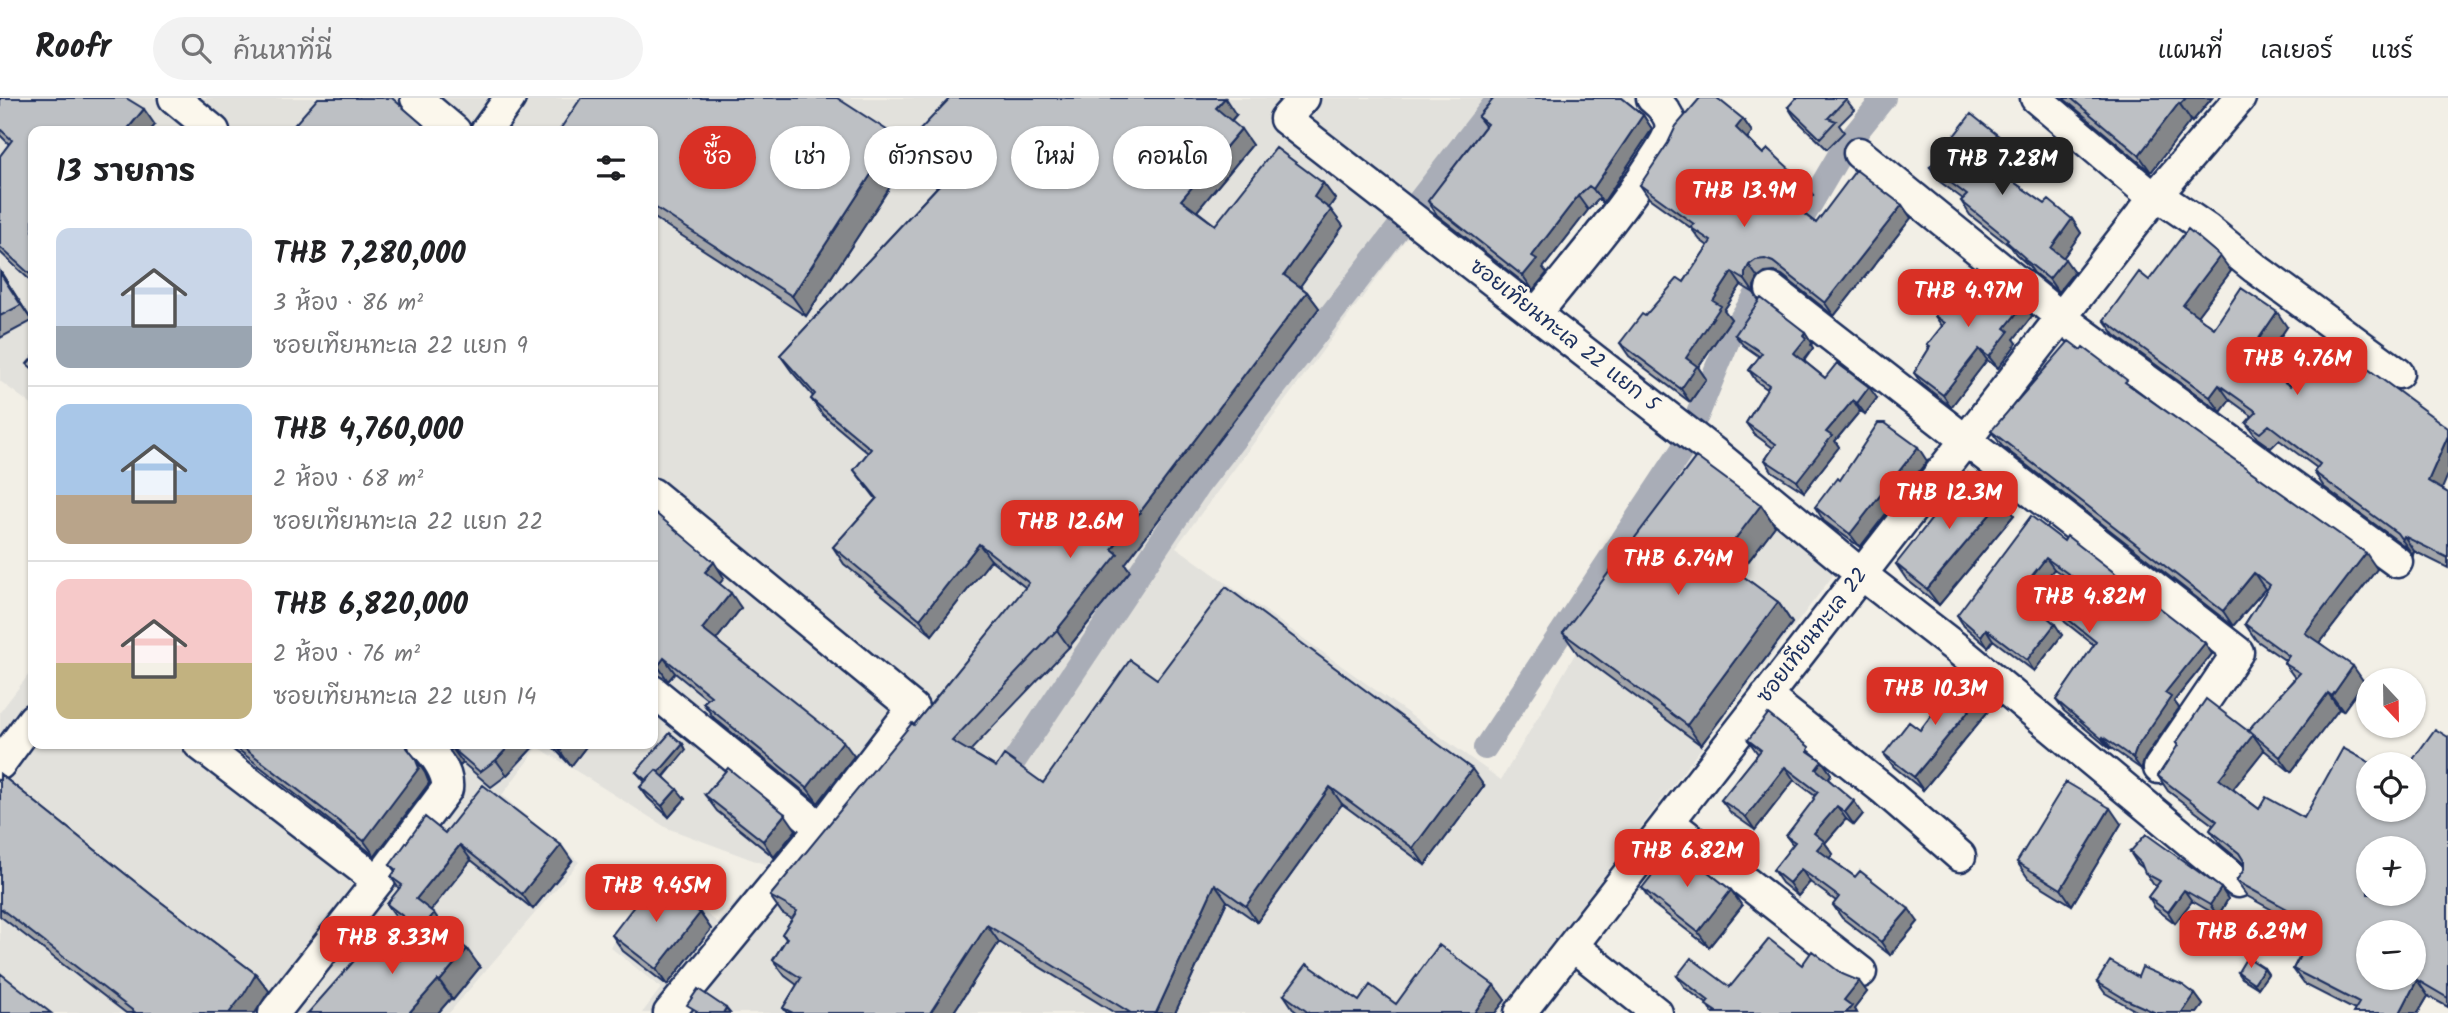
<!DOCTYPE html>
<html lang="th">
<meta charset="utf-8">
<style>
:root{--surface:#fff;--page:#f2f2f2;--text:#202124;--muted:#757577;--line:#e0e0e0;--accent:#d93025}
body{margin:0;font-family:Kalam,"Playpen Sans Thai",sans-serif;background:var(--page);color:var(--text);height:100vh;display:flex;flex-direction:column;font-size:26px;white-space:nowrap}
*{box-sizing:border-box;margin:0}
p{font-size:23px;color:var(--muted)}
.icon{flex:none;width:38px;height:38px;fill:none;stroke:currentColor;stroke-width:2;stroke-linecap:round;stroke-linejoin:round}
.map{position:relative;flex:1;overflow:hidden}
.drawer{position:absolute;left:28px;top:28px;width:630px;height:623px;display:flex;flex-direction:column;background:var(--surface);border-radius:14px;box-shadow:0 2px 5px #0004}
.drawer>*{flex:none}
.top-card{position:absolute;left:679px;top:28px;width:665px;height:63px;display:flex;gap:14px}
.needle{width:46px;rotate:158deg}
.buttons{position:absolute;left:2356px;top:570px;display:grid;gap:14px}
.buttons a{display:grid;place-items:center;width:70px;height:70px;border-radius:50%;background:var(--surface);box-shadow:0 2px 5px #0004;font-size:35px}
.price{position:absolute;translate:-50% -60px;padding:0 16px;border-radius:14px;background:var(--accent);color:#fff;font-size:23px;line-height:46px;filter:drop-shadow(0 2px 4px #0008)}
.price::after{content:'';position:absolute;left:50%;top:42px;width:21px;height:16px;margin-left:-10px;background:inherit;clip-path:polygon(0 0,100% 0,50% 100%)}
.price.active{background:#222;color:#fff}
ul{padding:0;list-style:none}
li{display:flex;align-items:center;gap:21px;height:175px;padding:0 28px}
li+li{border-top:2px solid var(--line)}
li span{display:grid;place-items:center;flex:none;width:196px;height:140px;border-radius:14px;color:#555}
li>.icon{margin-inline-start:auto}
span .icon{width:84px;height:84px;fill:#fffc;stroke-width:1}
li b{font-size:30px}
h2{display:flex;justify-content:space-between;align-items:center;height:84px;padding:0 28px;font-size:30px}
.tag{padding:0 24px;border-radius:32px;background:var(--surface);box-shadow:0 2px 5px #0004;font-size:24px;line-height:63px}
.tag.active{background:var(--accent);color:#fff}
header{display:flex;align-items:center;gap:42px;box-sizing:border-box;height:98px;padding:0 35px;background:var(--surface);border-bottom:2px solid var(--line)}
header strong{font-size:33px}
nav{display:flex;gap:38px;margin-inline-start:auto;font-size:24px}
.search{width:490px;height:63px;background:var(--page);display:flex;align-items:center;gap:18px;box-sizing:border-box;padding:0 24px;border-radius:38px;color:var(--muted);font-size:26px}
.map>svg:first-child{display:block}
.built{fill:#e2e1dc}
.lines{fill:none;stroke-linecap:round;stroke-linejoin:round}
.canal{stroke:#a9adb7;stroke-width:24}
.minor-casing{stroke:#1b2f5e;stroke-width:35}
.minor{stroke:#fbf7ec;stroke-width:30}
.wall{fill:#a3a5a9;stroke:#1b2f5e;stroke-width:2}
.shaded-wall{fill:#848689;stroke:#1b2f5e;stroke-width:2}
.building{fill:#bdc0c4;stroke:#1b2f5e;stroke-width:2;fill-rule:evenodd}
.labels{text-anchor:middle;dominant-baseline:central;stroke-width:5;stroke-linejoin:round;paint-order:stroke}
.street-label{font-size:21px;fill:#1b2f5e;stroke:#fbf7ec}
</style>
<header>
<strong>Roofr</strong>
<div class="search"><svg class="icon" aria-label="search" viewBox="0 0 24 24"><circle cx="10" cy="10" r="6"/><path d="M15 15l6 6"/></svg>ค้นหาที่นี่</div>
<nav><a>แผนที่</a><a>เลเยอร์</a><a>แชร์</a></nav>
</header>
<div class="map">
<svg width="2448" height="915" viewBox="0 0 2448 915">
<rect width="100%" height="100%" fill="#f2efe6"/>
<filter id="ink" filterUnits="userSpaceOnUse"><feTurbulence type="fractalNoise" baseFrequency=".0143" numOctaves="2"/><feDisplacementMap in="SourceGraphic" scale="14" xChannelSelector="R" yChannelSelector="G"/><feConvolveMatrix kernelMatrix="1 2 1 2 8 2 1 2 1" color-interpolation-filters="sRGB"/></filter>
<g filter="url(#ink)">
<path class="built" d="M0,0H1521L1409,137L1176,449L1501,682L1693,355L1838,471L1499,915H642L661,890L610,849L665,784L717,824L769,768L667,730L538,649L502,697L579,764L449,915H0V614L33,571V646H653V33H33V308L0,283Z"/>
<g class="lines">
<path class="canal" d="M1697,318L1729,240L1773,170L1843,51L1884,0
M1485,650L1684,349
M995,692L1197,389L1499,0"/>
<g class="minor-casing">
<path id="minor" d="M174,0L214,33
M416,0L455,33
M1304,0L1285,21L1713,354L1861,476L1955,549L2238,784
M2036,0L2154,100
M486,33L510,0
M1859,55L2062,220L2397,464
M2157,97L2207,131L2255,170L2398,275
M1771,191L2238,554L2159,670
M1536,216C1576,166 1618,118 1652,65C1658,55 1668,43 1670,32C1673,20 1661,7 1652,0
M653,396L913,610L821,730L669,915
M653,593L821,730
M1766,598L1883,691L1960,758
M199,646L378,783
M0,666L33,621
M1669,724L1861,874
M1573,848L1657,915
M274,915L378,783L447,691C449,675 435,657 424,646
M1520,915L2154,100L2240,0"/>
</g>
<use href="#minor" class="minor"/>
</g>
<path class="wall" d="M0,0L155,27L150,33H33V185L0,154V58L9,46L0,37Z
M1492,0H1622L1643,17L1652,31L1603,105L1599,101L1588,112L1543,170L1547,175L1533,192L1437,117L1428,103L1485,28L1478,19L1493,1Z
M1845,0L1854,12L1839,27L1844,34L1827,51L1795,20L1788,9Z
M2063,0H2212L2192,24L2191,22L2151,74Z
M1236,17L1231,23L1252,47L1197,113L1215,127L1323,85L1335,101L1329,110L1343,128L1300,188L1307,194L1319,210L1125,466L1130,473L1069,549L970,653L996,669L1043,685L1157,581L1484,688L1425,767L1342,706L1257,824L1227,803L1175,915H1115L999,844L953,915H787L783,910L797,887L785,878L773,862L786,841L782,836L792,821L782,815L770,798L914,627L1026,490L991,462L932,537L844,466L833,449L876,401L854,372L868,355L823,317L811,301L813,298L792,274L780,257L953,72L929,51L918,34Z
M1743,21L1752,34L1747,40L1763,56L1813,97L1799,112L1816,125L1902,107L1911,120L1834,218L1782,177L1774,174L1765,175L1758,180L1754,188V195L1741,187L1724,212L1731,221L1698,269L1706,281L1690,304L1629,258L1620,245L1645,218L1684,184L1708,148L1700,142L1691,130L1649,100L1640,87Z
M653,33L910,58L806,218L653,119Z
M2015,57L2001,75L2045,106L2072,121L2081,135L2063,160L2074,174L2058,194L2034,175L2029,168L2016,156L2011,149L1970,117L1961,103L1963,101L1939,83L1930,69Z
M0,173L32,223L0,240Z
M2231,173L2197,218L2214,230L2287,229L2261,268L2448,395V470L2414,453L2413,457L2407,450L2324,389L2314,374L2317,370L2279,342L2271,350L2257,340L2246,325L2252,318L2230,302L2221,314L2115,237L2104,222L2149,182Z
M1956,196L2024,206L2032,218L2014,241L2017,245L1998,270L1987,262L1951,309L1922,286L1914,275L1929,251L1927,247L1942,228L1935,218Z
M1805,234L1812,245L1811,247L1813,250L1804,263L1825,280L1877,300L1865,316L1860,313L1835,343L1839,349L1804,394L1772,373L1765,362L1773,350L1754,336L1746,325L1767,291L1756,283L1749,272L1760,259L1743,247L1735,237Z
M2132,288L2377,471L2320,545L2364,584L2343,613L2339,611L2291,674L2264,652L2233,691L2259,711L2304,720L2368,712L2448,639V909L2428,898L2418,915H2354L2355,912L2304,886L2293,871L2312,834L2247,798L2236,783L2244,772V766L2221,747L2210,732L2213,727L2168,693L2158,678L2178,648L2176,645L2248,633L2295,580L2284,565L2286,563L2256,542L2245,526L2267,492L2265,491L2233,528L2002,348L1991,333Z
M1927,363L1860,449L1824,423L1815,409L1840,382Z
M2003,401L2014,417L1939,507L1907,482L1896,466Z
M1761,407L1775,428L1739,476L1778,504L1792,525L1701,647L1578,556L1563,535Z
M653,413L724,480L719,486L741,510L716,542L854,658L818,705L714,620L703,605L707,601L675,575L668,583L656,576H653Z
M2064,443L2205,545L2212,556L2174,603L2179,610L2145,660L2141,671L2111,650L2110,651L2064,613L2056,602L2094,547L2065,524L2058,513L2078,488L2054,471L2028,502L2062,537L2034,573L1993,542L1988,549L1964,528L1957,517Z
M1986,592L1995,605L1923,692L1894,669L1884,656L1920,632Z
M1748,642L1816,659L1822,663L1831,676L1828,681L1863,716L1854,727L1846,721L1825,745L1833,756L1829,760L1918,824L1890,857L1842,820L1833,807L1836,803L1810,784L1798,798L1782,785L1773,772L1793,747L1786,738L1814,702L1815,698L1794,682L1755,732L1731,715L1721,702L1758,656Z
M231,646H407V650L425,675L429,685L375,758Z
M446,646H536L507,677L491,689L463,665L460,668Z
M550,646H588L571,668Z
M683,646L686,652L664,679L685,701L669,719L648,700L640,689L645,684L636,674Z
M0,676L153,798L256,876L269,893L255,915H126L0,818Z
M705,697L796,732L774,759L717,713Z
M2121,726L2072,807L2028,780L2017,764Z
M445,735L572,763L533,811L471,762L430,812L445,831H444L480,869L453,902L451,900L438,915H308L401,862L420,839L398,821L387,806L399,791L391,779L395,773L390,767Z
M2130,754L2221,790L2228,801L2218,818L2192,803L2175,825L2155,810L2148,799L2156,788L2153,786L2143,770L2137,765Z
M1642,790L1731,792L1742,808L1709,849L1653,806Z
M700,815L711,831L667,887L623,853L612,837Z
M1802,867L1842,876L1867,894L1854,911L1856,915H1712L1707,906L1685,890L1677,878L1730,889Z
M2264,870L2268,876L2258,890L2242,880L2238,874Z
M2138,879L2195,896L2203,907L2197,915H2140L2105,895L2097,884Z
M1284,897L1396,906L1505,902L1495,915H1298L1294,912Z"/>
<path class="shaded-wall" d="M1225,0L1236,17L1227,27L1216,10Z
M2186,0H2212L2192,24L2180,6Z
M2179,5L2191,22L2151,74L2139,57Z
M144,11L155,27L150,33H126Z
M1643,17L1652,31L1603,105L1593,91Z
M1743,21L1752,34L1745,43L1736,30Z
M1241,31L1252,47L1193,118L1181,102Z
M896,38L910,58L806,218L792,198Z
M2005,43L2015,57L1997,79L1988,66Z
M1804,84L1813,97L1796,116L1787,103Z
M1323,85L1335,101L1325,115L1314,99Z
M1578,98L1588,112L1543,170L1547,175L1533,192L1523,178L1532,158Z
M1902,107L1911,120L1834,218L1825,205Z
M1331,112L1343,128L1296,194L1284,177Z
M2072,121L2081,135L2060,164L2051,150Z
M2220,158L2231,173L2194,222L2183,207Z
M2065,161L2074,174L2058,194L2049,181Z
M1749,167L1758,180L1754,188V195L1745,182V175Z
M0,173L32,223L0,175Z
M1732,174L1741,187L1724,212L1731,221L1698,269L1706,281L1690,304L1681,291L1686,260L1713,203Z
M1307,194L1319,210L1125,466L1130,473L1069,549L1057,532L1112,451Z
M2024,206L2032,218L2014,241L2017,245L1998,270L1989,259L2005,230Z
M2277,214L2287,229L2257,273L2247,258Z
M1805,234L1812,245L1811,247L1813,250L1801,265L1794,255Z
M1979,251L1987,262L1951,309L1943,297Z
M2219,287L2230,302L2221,314L2210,299Z
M1869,289L1877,300L1865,316L1857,305Z
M1853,302L1860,313L1835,343L1839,349L1804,394L1797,383L1826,334Z
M2448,338V377L2439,398L2428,383Z
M1918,349L1927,363L1860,449L1850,436Z
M2003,401L2014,417L1939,507L1927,491Z
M1761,407L1775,428L1734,482L1720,461Z
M2404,438L2414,453L2413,457L2402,442Z
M979,446L991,462L932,537L920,521Z
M2366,455L2377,471L2316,550L2305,535Z
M2046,460L2054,471L2027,505L2019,494Z
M714,464L724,480L716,490L705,474Z
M2254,475L2265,491L2233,528L2223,513Z
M731,495L741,510L712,547L702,531Z
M1778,504L1792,525L1701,647L1687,627Z
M2055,526L2062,537L2034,573L2027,562Z
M1986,531L1993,542L1988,549L1981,538Z
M2205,545L2212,556L2174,603L2179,610L2145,660L2141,671L2133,660L2137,649L2165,595Z
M664,560L675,575L668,583L658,568Z
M2353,568L2364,584L2343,613L2332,598Z
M1986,592L1995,605L1923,692L1914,679Z
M2328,595L2339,611L2291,674L2280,659Z
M2253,637L2264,652L2229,696L2219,681Z
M2103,639L2111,650L2110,651L2102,641Z
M843,643L854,658L818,705L807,690Z
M511,646H536L507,677L496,662Z
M566,646H588L571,668L560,653Z
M683,646L686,652L653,691L649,685Z
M452,650L463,665L460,668L450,653Z
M415,660L425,675L429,685L375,758L364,743Z
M1822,663L1831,676L1826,684L1816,671Z
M1785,669L1794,682L1755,732L1746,719Z
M1472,671L1484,688L1425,767L1413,750Z
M1330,689L1342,706L1257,824L1246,808Z
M677,691L685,701L669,719L662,708Z
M1854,703L1863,716L1854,727L1845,714Z
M1837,708L1846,721L1825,745L1833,756L1826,764L1817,751L1814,735Z
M2110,710L2121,726L2072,807L2061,791Z
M785,716L796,732L774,759L763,743Z
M460,747L471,762L427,817L416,801Z
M561,747L572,763L533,811L522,796Z
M1801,771L1810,784L1798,798L1789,785Z
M1215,786L1227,803L1175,915H1156Z
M2221,790L2228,801L2218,818L2210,807Z
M1731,792L1742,808L1709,849L1698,834Z
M2184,792L2192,803L2175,825L2168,814Z
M1909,811L1918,824L1890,857L1881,844Z
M434,815L445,831L431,848L421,832Z
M700,815L711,831L667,887L656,871Z
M987,827L999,844L953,915H930Z
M467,851L480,869L453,902L440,883Z
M2264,870L2268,876L2258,890L2254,885Z
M256,876L269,893L255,915H229Z
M438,882L451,900L438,915H409Z
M2417,882L2428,898L2418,915H2400Z
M1859,883L1867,894L1854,911L1856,915H1846L1844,902Z
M1494,887L1505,902L1495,915H1474Z
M2195,896L2203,907L2197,915H2182Z
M726,910L730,915H723Z"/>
<path class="building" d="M0,0H126L144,11L126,33H33V179L0,149V58L12,42L0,31Z
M318,0H392L430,33H289Z
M581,0H837L896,38L792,198L653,108V33H559Z
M950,0H1225L1216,10L1241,31L1181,102L1215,127L1276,50L1323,85L1314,99L1331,112L1284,177L1307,194L1112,451L1118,456L1057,532L952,643L996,669L1004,657L1043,685L1130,562L1157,581L1226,489L1472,671L1413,750L1330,689L1246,808L1215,786L1156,915H1131L987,827L930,915H793L783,910L801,880L773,862L787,840L782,836L797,813L770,798L912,625L914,627L1029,485L979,446L920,521L833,449L877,400L854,372L871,351L811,301L815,296L780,257L956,69L918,34Z
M1494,0H1622L1643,17L1593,91L1589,88L1578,98L1532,158L1537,161L1523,178L1428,103L1487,26L1478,19Z
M1700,0H1717L1743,21L1736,30L1763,56L1768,51L1804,84L1787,103L1816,125L1856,72L1902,107L1825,205L1773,164L1765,161L1756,162L1749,167L1745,175V182L1732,174L1713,203L1721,208L1686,260L1697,268L1681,291L1620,245L1642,216L1645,218L1678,180L1684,184L1711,143L1690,129L1694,126L1640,87L1668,45L1676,28Z
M1796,0H1845L1846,1L1828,20L1836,23L1820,40L1788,9Z
M2071,0H2186L2180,6L2179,5L2139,57Z
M1971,16L2005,43L1988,66L2045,106L2049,102L2072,121L2051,150L2065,161L2049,181L2024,161L2025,160L2006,143L2008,141L1961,103L1967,97L1930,69Z
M2188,131L2220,158L2183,207L2214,230L2241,190L2277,214L2247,258L2290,288L2310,265L2315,269L2323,261L2341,276L2353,260L2448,330V338L2428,383L2448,395V460L2404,438L2402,442L2397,435L2314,374L2320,366L2269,327L2260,335L2246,325L2257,314L2219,287L2210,299L2104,222L2139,174L2149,182Z
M1976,168L2024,206L2005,230L2009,233L1989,259L1979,251L1943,297L1914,275L1930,249L1927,247L1945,225L1935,218L1953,194L1956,196Z
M0,175L21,207L0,218Z
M1761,200L1805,234L1803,237L1806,240L1794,255L1825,280L1837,265L1869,289L1857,305L1853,302L1826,334L1832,338L1797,383L1765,362L1776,346L1746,325L1769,287L1749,272L1762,255L1735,237Z
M2069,243L2081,252L2083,249L2127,282L2125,284L2366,455L2305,535L2353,568L2332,598L2328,595L2280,659L2248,632L2300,575L2284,565L2289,558L2245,526L2270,487L2254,475L2223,513L1991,333Z
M33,259V271L27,266Z
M1878,325H1885L1918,349L1850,436L1815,409L1837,380L1840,382Z
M1696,359L1761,407L1720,461L1778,504L1687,627L1563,535Z
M1968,375L2003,401L1927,491L1896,466Z
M653,413L714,464L705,474L731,495L702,531L843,643L807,690L703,605L711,598L664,560L658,568L653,565Z
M2031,418L2064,443L2067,438L2205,545L2165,595L2171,599L2137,649L2133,660L2103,639L2102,641L2056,602L2096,544L2058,513L2081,485L2046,460L2019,494L2055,526L2027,562L1986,531L1981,538L1957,517Z
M1964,574L1986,592L1914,679L1884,656L1909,624L1920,632Z
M2206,601L2253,637L2219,681L2259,711L2266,699L2304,720L2343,650L2374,667H2368V712H2413V667H2409L2435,631L2448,639V900L2417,882L2400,915H2353L2359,905L2293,871L2316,827L2236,783L2244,772V763L2239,755L2210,732L2217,723L2158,678L2178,647L2176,645ZM2368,751H2413V796H2368ZM2368,835H2413V880H2368Z
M1768,616L1809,649L1808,653L1822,663L1816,671L1854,703L1845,714L1837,708L1814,735L1824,743L1817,751L1855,779L1860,773L1909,811L1881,844L1833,807L1839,799L1801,771L1789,785L1773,772L1795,744L1786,738L1814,701L1813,700L1818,694L1785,669L1746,719L1721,702L1761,652L1748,642Z
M670,635L683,646L659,674L656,672L646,682L636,674Z
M239,646H404L415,660L419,670L364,743Z
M446,646H511L496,662L480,674L452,650L450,653Z
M553,646H566L560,653Z
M728,670L785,716L763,743L705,697Z
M656,672L677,691L662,708L640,689Z
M0,676L153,798L256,876L244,896L229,915H136L0,810Z
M2066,684L2110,710L2061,791L2017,764Z
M483,687L561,747L522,796L460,747L416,801L434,815L421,832L387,806L402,787L391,779L396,772L390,767L425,719L445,735Z
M2146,736L2221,790L2210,807L2184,792L2168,814L2148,799L2160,783L2145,775L2141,765L2130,754Z
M1675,748L1731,792L1698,834L1642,790Z
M655,781L700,815L656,871L612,837Z
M434,823L467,851L440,883L438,882L409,915H308L375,839L401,862Z
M1769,841L1802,867L1812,853L1842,876L1859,883L1844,902L1852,908L1846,915H1718L1706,907L1709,903L1677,878L1691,860L1730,889Z
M1439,847L1494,887L1474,915H1309L1284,897L1307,866L1359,903L1370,887L1396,906Z
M2247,859L2264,870L2254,885L2238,874Z
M2110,863L2138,879L2142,869L2183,887L2195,896L2182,915H2156L2127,902L2097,884Z
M0,875L51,915H0Z
M698,891L726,910L723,915H695L697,913L687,907Z"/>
</g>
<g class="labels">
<g class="street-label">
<text transform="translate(1564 238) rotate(38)">ซอยเทียนทะเล 22 แยก 5</text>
<text transform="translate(1813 538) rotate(-52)">ซอยเทียนทะเล 22</text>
</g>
</g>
</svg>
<div class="buttons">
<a><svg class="needle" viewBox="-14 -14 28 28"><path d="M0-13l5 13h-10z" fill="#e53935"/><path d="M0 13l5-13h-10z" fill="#757577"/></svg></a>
<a><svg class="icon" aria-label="locate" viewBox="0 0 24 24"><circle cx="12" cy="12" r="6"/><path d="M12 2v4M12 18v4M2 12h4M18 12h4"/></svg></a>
<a>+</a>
<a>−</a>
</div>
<b class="price active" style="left:2002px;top:99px">THB 7.28M</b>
<b class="price" style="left:1744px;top:131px">THB 13.9M</b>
<b class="price" style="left:1968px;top:231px">THB 4.97M</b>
<b class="price" style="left:2297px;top:299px">THB 4.76M</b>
<b class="price" style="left:1949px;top:433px">THB 12.3M</b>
<b class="price" style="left:1070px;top:462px">THB 12.6M</b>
<b class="price" style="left:1678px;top:499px">THB 6.74M</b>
<b class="price" style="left:2089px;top:537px">THB 4.82M</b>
<b class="price" style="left:1935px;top:629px">THB 10.3M</b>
<b class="price" style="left:1687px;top:791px">THB 6.82M</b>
<b class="price" style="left:656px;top:826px">THB 9.45M</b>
<b class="price" style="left:2251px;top:872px">THB 6.29M</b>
<b class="price" style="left:392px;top:878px">THB 8.33M</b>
<div class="top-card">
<a class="tag active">ซื้อ</a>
<a class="tag">เช่า</a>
<a class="tag">ตัวกรอง</a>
<a class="tag">ใหม่</a>
<a class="tag">คอนโด</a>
</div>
<section class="drawer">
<h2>13 รายการ<svg class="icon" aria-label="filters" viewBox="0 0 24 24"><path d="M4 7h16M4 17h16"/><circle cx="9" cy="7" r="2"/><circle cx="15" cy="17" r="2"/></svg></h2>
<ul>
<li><span style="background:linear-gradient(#c9d6e8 70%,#9aa5b1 0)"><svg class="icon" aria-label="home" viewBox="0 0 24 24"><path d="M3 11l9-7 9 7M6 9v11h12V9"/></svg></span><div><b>THB 7,280,000</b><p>3 ห้อง · 86 m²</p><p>ซอยเทียนทะเล 22 แยก 9</p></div></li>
<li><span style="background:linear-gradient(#a9c7e8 65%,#b9a48a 0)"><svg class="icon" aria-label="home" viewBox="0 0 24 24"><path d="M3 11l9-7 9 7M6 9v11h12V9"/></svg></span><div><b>THB 4,760,000</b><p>2 ห้อง · 68 m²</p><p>ซอยเทียนทะเล 22 แยก 22</p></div></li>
<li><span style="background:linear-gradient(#f6c9c9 60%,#c2b280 0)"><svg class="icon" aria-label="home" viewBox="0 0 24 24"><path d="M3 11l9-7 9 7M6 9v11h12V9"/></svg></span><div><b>THB 6,820,000</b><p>2 ห้อง · 76 m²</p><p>ซอยเทียนทะเล 22 แยก 14</p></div></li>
</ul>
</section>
</div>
